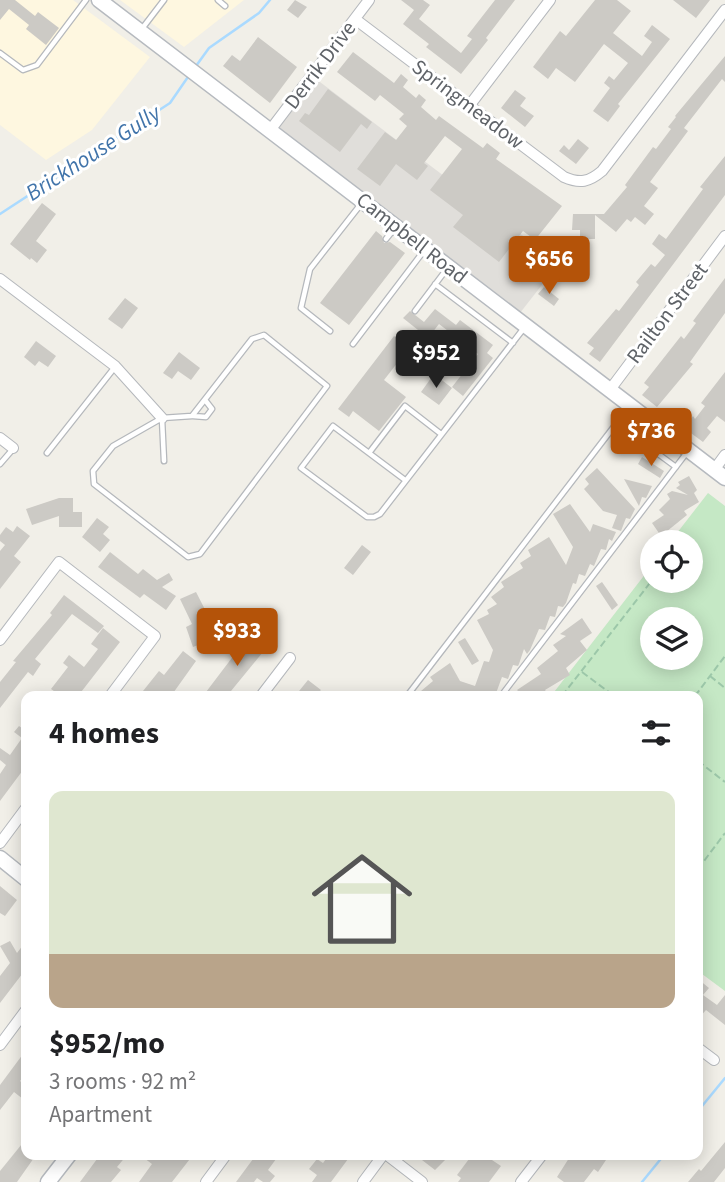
<!DOCTYPE html>
<meta charset="utf-8">
<style>
:root{--surface:#fff;--page:#f6f6f6;--text:#202124;--muted:#757577;--accent:#b45309}
body{margin:0;font-family:"Source Sans 3",sans-serif;background:var(--page);color:var(--text);height:100vh;display:flex;flex-direction:column;font-size:26px;white-space:nowrap}
*{box-sizing:border-box;margin:0}
p{font-size:23px;color:var(--muted)}
.icon{flex:none;width:38px;height:38px;fill:none;stroke:currentColor;stroke-width:2;stroke-linecap:round;stroke-linejoin:round}
.map{position:relative;flex:1;overflow:hidden}
.panel{position:absolute;left:21px;top:691px;width:682px;height:469px;display:flex;flex-direction:column;background:var(--surface);border-radius:14px;box-shadow:0 4px 18px #0003}
.panel>*{flex:none}
.controls{position:absolute;left:640px;top:530px;display:grid;gap:14px}
.controls a{display:grid;place-items:center;width:63px;height:63px;border-radius:50%;background:var(--surface);box-shadow:0 4px 18px #0003;font-size:35px}
.price{position:absolute;translate:-50% -60px;padding:0 16px;border-radius:7px;background:var(--accent);color:#fff;font-size:23px;line-height:46px;filter:drop-shadow(0 2px 4px #0008)}
.price::after{content:'';position:absolute;left:50%;top:42px;width:21px;height:16px;margin-left:-10px;background:inherit;clip-path:polygon(0 0,100% 0,50% 100%)}
.price.active{background:#222;color:#fff}
ul{padding:0;list-style:none}
li{display:grid;align-content:center;gap:14px;height:371px;padding:0 28px}
li span{display:grid;place-items:center;height:217px;border-radius:14px;color:#555}
li>.icon{margin-inline-start:auto}
span .icon{width:126px;height:126px;fill:#fffc;stroke-width:1}
li b{font-size:30px}
h2{display:flex;justify-content:space-between;align-items:center;height:84px;padding:0 28px;font-size:30px}
.map>svg:first-child{display:block}
.commercial{fill:#fef7e0}
.industrial{fill:#e0deda}
.green{fill:#c5e8c5;fill-rule:evenodd}
.lines{fill:none;stroke-linecap:round;stroke-linejoin:round}
.stream{stroke:#aadaff;stroke-width:2.5}
.building{fill:#cccac5}
.lane-casing{stroke:#b5b8bc;stroke-width:7}
.street-casing{stroke:#b5b8bc;stroke-width:12}
.secondary-casing{stroke:#b6babf;stroke-width:17}
.path{stroke:#9cc7a9;stroke-width:2;stroke-dasharray:7 3.5;stroke-linecap:butt}
.lane{stroke:#fff;stroke-width:4.5}
.street{stroke:#fff;stroke-width:10}
.secondary{stroke:#fff;stroke-width:14}
.labels{text-anchor:middle;dominant-baseline:central;stroke-width:6;stroke-linejoin:round;paint-order:stroke}
.street-label{font-size:21px;fill:#5f6368;stroke:#fff}
.water-label{font-size:23px;font-style:italic;fill:#4174aa;stroke:#fff}
</style>
<div class="map">
<svg width="725" height="1182" viewBox="0 0 725 1182">
<rect width="100%" height="100%" fill="#f1efe8"/>
<path class="commercial" d="M0,0H73L150,57L92,130L46,160L0,125Z
M120,0H244L184,47Z"/>
<path class="industrial" d="M316,79L559,263L520,313L278,129Z"/>
<path class="green" d="M708,493L725,506V991L698,971V696H551L653,564V581H691V542H670ZM653,620H691V658H653Z"/>
<g class="lines">
<path class="stream" d="M196,66L209,48L259,13L270,0
M0,214L170,103L190,74
M698,1111L725,1078
M642,1182L664,1155"/>
</g>
<path class="building" d="M0,0H15L35,16L38,12L59,28L46,45L26,29L29,25L9,9L0,20Z
M295,0L307,7L298,18L287,10Z
M401,0H423L430,5L419,19L461,53L472,39L467,36L495,0H515L486,38L488,40L461,74L426,47L429,44L403,24L414,10Z
M595,0H617L631,11L613,33L642,56L652,42L644,36L652,25L670,39L618,104L620,106L608,122L593,111L610,88L604,83L609,76L614,80L628,63L604,44L575,82L556,68L548,79L533,67L560,31L566,36Z
M673,0H710L696,18Z
M258,37L297,67L270,103L223,66L232,55L240,61Z
M353,52L394,83L401,74L408,80L403,87L416,98L419,94L426,100L421,107L436,120L439,116L483,148L487,143L500,153L496,159L562,206L535,240L523,231L499,262L453,227L463,215L430,190L462,149L445,136L424,163L428,166L417,180L396,164L380,186L357,169L385,132L396,140L407,126L399,119L404,114L380,95L375,101L337,72Z
M725,56V82L722,79L684,128L688,131L650,182L658,188L644,206L654,214L645,225L635,217L631,222L627,219L616,232L595,215V239H580V230H572L573,214H604L627,187L625,185L653,147L656,149L671,129L668,127L676,117L675,116Z
M328,89L372,122L367,129L361,124L340,152L299,121L305,113L309,115Z
M515,90L526,98L520,106L534,116L525,127L501,108Z
M578,139L589,148L576,164L559,151L564,145L569,150Z
M725,156V195L600,362L589,354L594,348L587,343L616,309L619,311L639,285L636,282L651,264L655,267L665,255L652,244L659,234L666,239L703,189L700,187Z
M42,203L56,214L36,241L47,250L37,263L31,258L30,260L10,244Z
M376,231L382,236L384,243L390,242L405,253L349,325L320,303Z
M725,278V313L690,362L693,364L657,407L642,395L649,387L644,383L681,336L684,339L696,323L693,321Z
M544,287L559,299L554,306L538,294Z
M125,298L138,308L122,329L108,319Z
M435,309L456,325L460,320L493,345L487,353L493,358L463,396L452,387L478,354L439,324L428,338L403,318L410,311L424,322Z
M394,336L409,348L384,380L406,397L379,431L353,411L349,417L338,409Z
M36,341L56,356L48,367L39,361L35,366L24,357Z
M179,352L200,368L191,380L178,371L172,379L163,373Z
M725,372V422L717,416L707,428L711,432L703,442L684,428L693,416L695,419L705,406L701,403Z
M434,374L452,388L439,405L421,392Z
M642,457L664,471L660,478L638,464Z
M597,468L635,509L630,519L626,518L621,531L612,528L617,515L603,511L584,489L589,484L585,479Z
M689,476L697,490L694,493L699,502L684,511L687,515L661,536L652,523L664,515L659,510L670,499L667,494L672,491L688,495L676,488L680,485L678,482Z
M624,479L652,486L646,498L642,497L639,506Z
M59,498H73V512H82V527H59V516L32,525L26,509Z
M570,504L590,532L593,524L616,532L612,541L609,539L606,550L601,549L594,566L590,564L585,576L579,574L576,584L573,583L566,603L563,607L558,606L555,617L550,616L545,630L539,629L530,650L527,654L524,649L519,664L518,666L513,665L508,679L502,677L495,696H426L421,691L433,681L430,677L450,663L460,681L475,686L484,661L489,662L493,650L477,620L489,614L487,610L497,604L491,597L504,587L501,582L523,568L520,563L531,556L528,550L549,537L566,565L573,547L553,514Z
M97,518L109,527L103,534L110,540L100,552L82,537Z
M17,526L30,536L14,556L21,562L0,589V551L5,545L0,541V535L6,527L13,532Z
M362,545L371,552L353,575L344,568Z
M110,552L138,574L143,569L157,580L169,573L173,580L162,587L176,596L166,610L144,594L140,598L98,567Z
M602,582L618,605L612,610L596,586Z
M196,592L215,629L206,633L209,641L193,647L186,627L192,624L180,599Z
M64,595L104,626L98,633L72,614L35,659L41,664L33,676L28,672L0,708V682L16,662L13,661L52,615L50,613Z
M582,618L592,633L580,641L587,650L566,668L570,675L545,690L549,696H539L536,691L529,696H523L517,690L541,674L537,668L558,651L553,645L566,636L560,634Z
M103,628L120,642L78,696H61L51,689L68,667L63,663L69,655L84,667L98,649L91,644Z
M250,634L267,647L231,691L238,696H203Z
M465,638L479,661L472,665L458,642Z
M183,651L196,661L171,696H139L159,671L164,675Z
M308,680L321,690L315,696H295Z
M19,726L26,731V766L0,801V774L6,765L0,760V748L10,755L22,738L14,732Z
M0,886L17,900L5,916L0,913Z
M10,941L17,953L26,941V969L0,1003V976L10,963L0,946Z
M698,979L709,988L703,995L717,1005L725,995V1025L706,1010L698,1019Z
M26,1050V1074L20,1081L26,1086V1095L23,1099L14,1092L0,1110V1085Z
M26,1139V1155H36L17,1182H0V1171Z
M725,1142V1168L714,1182H688L699,1169L701,1171Z
M100,1155H127L117,1167L121,1170L111,1182H80Z
M140,1155H193L172,1182H139L152,1164Z
M256,1155H279L268,1170L275,1176L270,1182H263L257,1178L254,1182H236Z
M329,1155H351L331,1182H312L317,1175L309,1169L317,1159L323,1163Z
M426,1155H450L435,1170L422,1160Z
M472,1155H495L492,1160L501,1166L489,1182H458L461,1178L457,1175Z
M571,1155H599L606,1160L598,1172L594,1169L584,1182H564L557,1177Z"/>
<g class="lines">
<g class="lane-casing">
<path id="lane" d="M218,0L225,6
M141,30L164,0
M0,53L23,70L37,65L86,0
M386,239L394,229
M435,284L513,343
M415,311L446,270
M330,331L301,308L310,269L361,204
M264,335L327,386L200,554L188,557L94,484L93,471L113,446L162,418L192,416L252,339Z
M353,344L423,252
M193,416L206,417L212,409L205,400
M162,419L164,461
M616,423L676,467
M47,453L115,367
M369,453L405,406L441,434
M0,464L13,449
M405,480L333,426L301,468L367,517H374L380,514L524,328
M407,696L629,407
M501,696L688,451"/>
</g>
<g class="street-casing">
<path id="street" d="M355,19L564,177C580,184 589,182 602,171L725,10
M469,106L550,0
M271,129L369,0
M0,279L115,366L162,418
M609,391L725,236
M0,438L13,448
M714,470L725,455
M0,640L59,562L155,636L110,696
M261,696L290,658
M0,843L26,808
M0,1045L26,1010
M698,1048L714,1060
M387,1155L422,1182
M206,1182L226,1155
M363,1182L383,1155
M521,1182L542,1155"/>
</g>
<g class="secondary-casing">
<path id="secondary" d="M99,0L725,478
M0,858L26,879
M48,1182L69,1155"/>
</g>
<path class="path" d="M681,542L683,540
M582,672L614,696
M710,676L725,688
M562,696L653,579
M695,696L725,656
M698,761L725,782
M698,869L725,833"/>
<use href="#lane" class="lane"/>
<use href="#street" class="street"/>
<use href="#secondary" class="secondary"/>
</g>
<g class="labels">
<g class="street-label">
<text transform="translate(320 65) rotate(-53)">Derrik Drive</text>
<text transform="translate(468 104) rotate(37)">Springmeadow</text>
<text transform="translate(412 238) rotate(38)">Campbell Road</text>
<text transform="translate(667 313) rotate(-53)">Railton Street</text>
</g>
<g class="water-label">
<text transform="translate(93 153) rotate(-33)">Brickhouse Gully</text>
</g>
</g>
</svg>
<div class="controls">
<a><svg class="icon" aria-label="locate" viewBox="0 0 24 24"><circle cx="12" cy="12" r="6"/><path d="M12 2v4M12 18v4M2 12h4M18 12h4"/></svg></a>
<a><svg class="icon" aria-label="layers" viewBox="0 0 24 24"><path d="M12 4l9 5-9 5-9-5zM3 14l9 5 9-5"/></svg></a>
</div>
<b class="price" style="left:549px;top:296px">$656</b>
<b class="price active" style="left:436px;top:390px">$952</b>
<b class="price" style="left:651px;top:468px">$736</b>
<b class="price" style="left:237px;top:668px">$933</b>
<section class="panel">
<h2>4 homes<svg class="icon" aria-label="filters" viewBox="0 0 24 24"><path d="M4 7h16M4 17h16"/><circle cx="9" cy="7" r="2"/><circle cx="15" cy="17" r="2"/></svg></h2>
<ul>
<li><span style="background:linear-gradient(#dfe7d0 75%,#b9a48a 0)"><svg class="icon" aria-label="home" viewBox="0 0 24 24"><path d="M3 11l9-7 9 7M6 9v11h12V9"/></svg></span><div><b>$952/mo</b><p>3 rooms · 92 m²</p><p>Apartment</p></div></li>
</ul>
</section>
</div>
